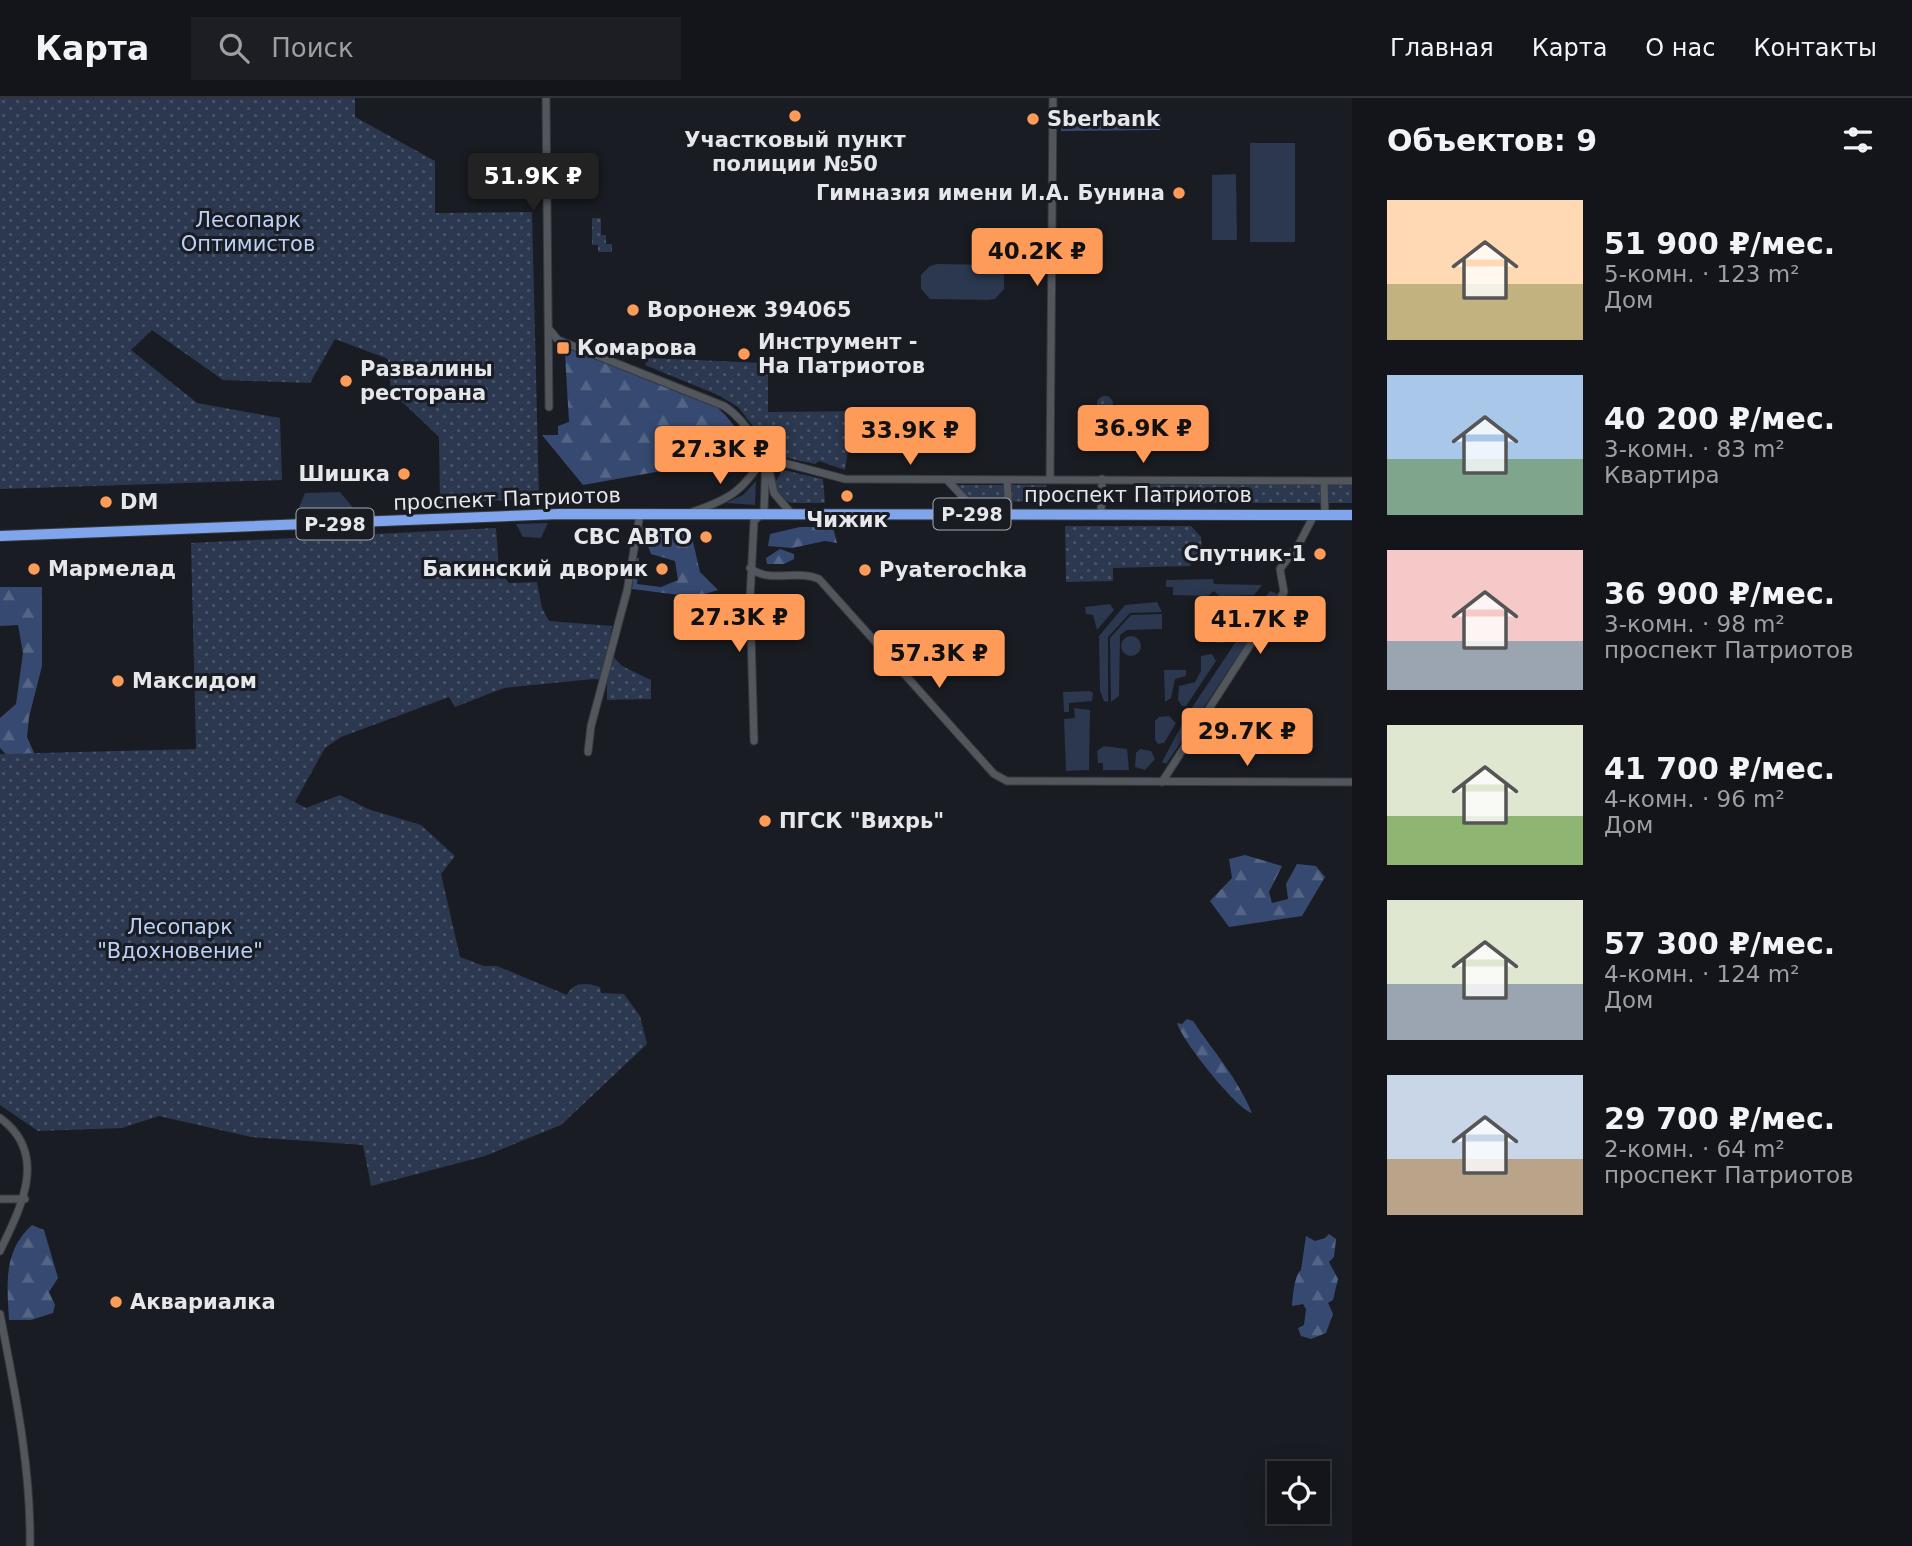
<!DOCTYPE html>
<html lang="ru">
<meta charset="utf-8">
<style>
:root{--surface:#13151a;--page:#1c1e23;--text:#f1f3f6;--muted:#9d9fa2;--line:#323439;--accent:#fe9b58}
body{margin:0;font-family:"DejaVu Sans",sans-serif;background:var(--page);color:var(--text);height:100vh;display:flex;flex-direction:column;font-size:26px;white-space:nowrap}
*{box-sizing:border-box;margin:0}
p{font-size:23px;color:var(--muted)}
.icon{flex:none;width:38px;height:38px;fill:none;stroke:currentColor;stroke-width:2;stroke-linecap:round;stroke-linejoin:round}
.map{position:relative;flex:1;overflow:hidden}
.drawer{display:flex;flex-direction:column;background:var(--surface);width:560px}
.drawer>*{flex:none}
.fabs{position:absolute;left:1267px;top:1363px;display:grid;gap:14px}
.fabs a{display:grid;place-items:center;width:63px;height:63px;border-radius:0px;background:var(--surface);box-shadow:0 7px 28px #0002,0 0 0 2px var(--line);font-size:35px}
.price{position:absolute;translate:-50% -60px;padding:0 16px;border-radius:7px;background:var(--accent);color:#111;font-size:23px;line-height:46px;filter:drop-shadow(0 2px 4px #0008)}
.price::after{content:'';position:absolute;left:50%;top:42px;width:21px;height:16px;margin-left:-10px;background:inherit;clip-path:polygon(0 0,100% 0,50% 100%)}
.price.selected{background:#222;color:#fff}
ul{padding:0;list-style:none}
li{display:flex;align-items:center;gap:21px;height:175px;padding:0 35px}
li span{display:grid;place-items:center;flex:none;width:196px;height:140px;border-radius:0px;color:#555}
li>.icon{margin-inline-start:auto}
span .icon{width:84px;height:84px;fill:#fffc;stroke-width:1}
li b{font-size:30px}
h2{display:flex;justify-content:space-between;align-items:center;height:84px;padding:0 35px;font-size:30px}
header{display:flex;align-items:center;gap:42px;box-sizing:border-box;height:98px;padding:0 35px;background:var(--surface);border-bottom:2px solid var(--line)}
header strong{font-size:33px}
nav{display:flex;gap:38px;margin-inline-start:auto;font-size:24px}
.search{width:490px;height:63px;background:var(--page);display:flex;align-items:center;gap:18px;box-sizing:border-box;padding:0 24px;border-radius:0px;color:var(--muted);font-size:26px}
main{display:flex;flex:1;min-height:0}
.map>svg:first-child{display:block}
.green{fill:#2c384f}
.forest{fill:url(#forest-firs)}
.park{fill:url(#park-dots)}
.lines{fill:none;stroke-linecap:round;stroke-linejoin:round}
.minor-casing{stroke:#36383c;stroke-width:9}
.highway-casing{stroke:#36383c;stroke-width:12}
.minor{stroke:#52565d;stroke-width:7}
.highway{stroke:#81a5ed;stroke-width:10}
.poi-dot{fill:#fe9b58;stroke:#191c22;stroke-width:2.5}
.labels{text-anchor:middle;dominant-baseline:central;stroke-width:6;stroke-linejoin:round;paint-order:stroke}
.shield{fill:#191c22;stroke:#a8aaaf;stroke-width:2}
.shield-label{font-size:19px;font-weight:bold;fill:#e5e7eb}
.poi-label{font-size:21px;font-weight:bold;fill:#e5e7eb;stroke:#191c22;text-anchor:start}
.park-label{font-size:21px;fill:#bbd0f8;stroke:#191c22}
.street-label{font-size:21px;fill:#e5e7eb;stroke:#191c22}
</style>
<header>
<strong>Карта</strong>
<div class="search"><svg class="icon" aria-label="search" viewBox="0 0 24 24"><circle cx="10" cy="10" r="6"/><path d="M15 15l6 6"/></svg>Поиск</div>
<nav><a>Главная</a><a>Карта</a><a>О нас</a><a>Контакты</a></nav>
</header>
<main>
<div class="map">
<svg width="1352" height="1448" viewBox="0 0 1352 1448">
<defs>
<pattern id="forest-firs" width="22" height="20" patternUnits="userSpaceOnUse" patternTransform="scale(1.75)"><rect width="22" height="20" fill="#364a71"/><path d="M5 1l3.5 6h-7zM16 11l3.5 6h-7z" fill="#536485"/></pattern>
<pattern id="park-dots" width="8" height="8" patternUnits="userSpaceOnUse" patternTransform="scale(1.75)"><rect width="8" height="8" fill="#2c384f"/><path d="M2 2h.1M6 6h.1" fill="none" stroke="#4a5568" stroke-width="1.8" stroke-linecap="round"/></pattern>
</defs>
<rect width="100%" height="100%" fill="#191c22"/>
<path class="green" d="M1250,45H1295V144H1250Z
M1236,76L1237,142H1212V77Z
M937,166L995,167L1004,177V191L995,201L988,202L930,201L921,191V177L930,168Z
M756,383L755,407L726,405L743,397Z
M340,394L355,412L297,414L305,395Z
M548,425L541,440L523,439L516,426Z
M1213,481L1214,486L1262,487L1254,497L1219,498L1214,493L1208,498L1173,497V489H1166V482Z
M1270,493L1277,496L1270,509L1177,650L1166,666L1162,664L1187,617L1237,542H1242L1268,504L1265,499Z
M1255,499L1250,507L1244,510L1219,500Z
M1157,504L1162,514L1130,515L1108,539V604L1104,603L1100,593L1099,538L1125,507Z
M1110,506L1114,512L1097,532L1093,517L1086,516L1085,509Z
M1219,509L1240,519L1224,545H1216V518L1220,517Z
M1162,516V531L1127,532L1120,537L1119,598L1111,604L1110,540L1131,517Z
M1121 548a10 10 0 1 1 20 0a10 10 0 1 1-20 0Z
M1212,556L1216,563L1186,608H1182L1178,602L1179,588L1195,584L1201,573V558Z
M1164,572H1186V578L1175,581L1171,600L1165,604Z
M1090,593L1093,595L1092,603L1069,605V614H1064L1063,594Z
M1074,610L1090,612L1089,672L1066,673L1064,621L1075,620Z
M1169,618L1176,625L1164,645L1158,646L1155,642V623L1159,619Z
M1104,648L1127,651L1129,672H1103V665H1098L1097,653Z
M1140,651L1151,653L1155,661L1145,672L1135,669L1136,655Z"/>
<path class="forest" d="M1061,17H1161L1160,32L1061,33Z
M568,247L707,302C729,316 751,344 746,372H667L583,387L542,337H558V328L569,324L565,256Z
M641,429L690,431L700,474L718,492L695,499L632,491L635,460H639L637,486L661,489L678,482L675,463L651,456Z
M800,429H833L837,445L825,443L792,450L768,448L770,436Z
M780,451L794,456V461L784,466H767L766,460Z
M0,489H42V568L29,619L27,639L35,657L30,681L0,650V620L16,606L23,555L18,527L0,528Z
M1245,757L1282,768L1269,794L1272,805L1288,801L1286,786L1297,766L1316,768L1325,779L1302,818L1229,829L1210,803L1232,780L1229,761Z
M1187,921L1193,923C1214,954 1238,981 1252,1015C1236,1011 1181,941 1177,925L1182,926Z
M32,1127L44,1132L58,1180L49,1194L55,1207L53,1215L31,1222H9C7,1186 3,1153 32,1127Z
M1329,1136L1336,1141L1334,1159L1329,1164L1338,1181L1333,1202L1328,1205L1333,1216L1326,1235L1311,1241L1301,1238L1298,1230L1304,1227L1306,1211L1303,1206L1292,1208C1293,1198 1294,1178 1301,1172L1306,1138L1315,1143L1325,1140Z"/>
<path class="park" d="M0,0H355V19L435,63V115L532,114L539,400L440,406L439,339L391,293L388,261L335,241L310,285L223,282L152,232L131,252L197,305L280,320L282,382L0,391Z
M592,120H601V137H606V146H612V154H598V147H592Z
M649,260L764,265L768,270V314L872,313V325L849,346L845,372L819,363L815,366L783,359L767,346L738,309L718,297L645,267Z
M1097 306a8 8 0 1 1 16 0a8 8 0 1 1-16 0Z
M783,372L823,381L825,405H791L778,399L774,386Z
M947,387H1046V395H1094V401L1091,404L961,403Z
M1150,387H1352V405H1150Z
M1065,428H1191L1201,439L1202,460L1192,462L1190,468L1113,470V483L1066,484Z
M496,430L499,471L509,485L537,484L542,510L549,523L612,528L608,553L622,568L651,582V601L607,602V582L593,581L504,590L455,609L449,599L341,639L325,650L295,704L306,710L340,697L368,711L421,727L455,758L441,776L460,859L484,868H497L567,897C574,883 586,885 600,889L601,895L624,896L640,918L647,946L561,1027L485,1058L371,1088L363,1047L251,1039L159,1018L122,1030L38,1033L0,1007V656L196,651L191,445Z"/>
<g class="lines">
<g class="minor-casing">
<path id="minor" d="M546,0L549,309
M549,231L558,242L724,308C749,324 754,348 773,362L845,381L1352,383
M768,367L774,395L790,414
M1050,381L1053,0
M1007,382L1009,416
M1324,383L1325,417
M949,384L979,416
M692,414C731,401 744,392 765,357
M1101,416L1102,381
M750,470C770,486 797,471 819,481L994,676L1007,683L1352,684
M754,643L750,500L754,423L764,414L766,356
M588,654L591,628L627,493L640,416
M1162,684L1284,494L1280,471L1299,446L1314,417
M0,1020C50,1056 20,1111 0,1153
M0,1101H25
M0,1216C15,1294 31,1368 30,1448"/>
</g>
<g class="highway-casing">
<path id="highway" d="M0,438L559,416L1352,417"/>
</g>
<use href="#minor" class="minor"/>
<use href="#highway" class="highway"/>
</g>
<g class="poi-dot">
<circle cx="795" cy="18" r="7"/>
<circle cx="1033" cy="21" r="7"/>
<circle cx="1179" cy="95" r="7"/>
<circle cx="633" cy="212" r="7"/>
<rect x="556" y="243" width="14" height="14" rx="3.5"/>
<circle cx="744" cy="256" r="7"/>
<circle cx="346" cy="283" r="7"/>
<circle cx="404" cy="376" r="7"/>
<circle cx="847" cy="398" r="7"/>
<circle cx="106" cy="404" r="7"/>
<circle cx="706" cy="439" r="7"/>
<circle cx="1320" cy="456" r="7"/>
<circle cx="34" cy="471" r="7"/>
<circle cx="662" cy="471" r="7"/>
<circle cx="865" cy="472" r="7"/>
<circle cx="118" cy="583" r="7"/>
<circle cx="765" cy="723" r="7"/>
<circle cx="116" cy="1204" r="7"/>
</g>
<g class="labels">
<g class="shield">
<rect x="933.5" y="400.5" width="77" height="31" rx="5"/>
<rect x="296.5" y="410.5" width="77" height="31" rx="5"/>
</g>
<g class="shield-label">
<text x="972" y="416">Р-298</text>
<text x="335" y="426">Р-298</text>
</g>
<g class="poi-label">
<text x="1047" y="21">Sberbank</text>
<text x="795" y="42" text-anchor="middle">Участковый пункт<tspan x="795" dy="24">полиции №50</tspan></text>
<text x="1165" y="95" text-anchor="end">Гимназия имени И.А. Бунина</text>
<text x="647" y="212">Воронеж 394065</text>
<text x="758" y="244">Инструмент -<tspan x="758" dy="24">На Патриотов</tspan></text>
<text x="577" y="250">Комарова</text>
<text x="360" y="271">Развалины<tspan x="360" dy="24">ресторана</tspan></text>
<text x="390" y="376" text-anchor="end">Шишка</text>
<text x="120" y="404">DM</text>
<text x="847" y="422" text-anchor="middle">Чижик</text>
<text x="692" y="439" text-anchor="end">СВС АВТО</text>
<text x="1306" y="456" text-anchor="end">Спутник-1</text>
<text x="48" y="471">Мармелад</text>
<text x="648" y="471" text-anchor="end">Бакинский дворик</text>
<text x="879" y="472">Pyaterochka</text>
<text x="132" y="583">Максидом</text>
<text x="779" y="723">ПГСК "Вихрь"</text>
<text x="130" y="1204">Аквариалка</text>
</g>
<g class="park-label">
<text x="248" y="122">Лесопарк<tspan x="248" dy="24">Оптимистов</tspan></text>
<text x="180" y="829">Лесопарк<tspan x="180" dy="24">"Вдохновение"</tspan></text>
</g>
<g class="street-label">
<text x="1138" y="397">проспект Патриотов</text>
<text transform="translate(507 401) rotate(-2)">проспект Патриотов</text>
</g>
</g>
</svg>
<div class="fabs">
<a><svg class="icon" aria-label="locate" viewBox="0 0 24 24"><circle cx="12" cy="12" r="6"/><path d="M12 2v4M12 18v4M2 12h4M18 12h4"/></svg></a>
</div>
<b class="price selected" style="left:533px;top:115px">51.9K ₽</b>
<b class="price" style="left:1037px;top:190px">40.2K ₽</b>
<b class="price" style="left:1143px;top:367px">36.9K ₽</b>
<b class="price" style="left:910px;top:369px">33.9K ₽</b>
<b class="price" style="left:720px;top:388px">27.3K ₽</b>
<b class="price" style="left:739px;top:556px">27.3K ₽</b>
<b class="price" style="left:1260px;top:558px">41.7K ₽</b>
<b class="price" style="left:939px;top:592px">57.3K ₽</b>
<b class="price" style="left:1247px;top:670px">29.7K ₽</b>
</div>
<section class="drawer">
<h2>Объектов: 9<svg class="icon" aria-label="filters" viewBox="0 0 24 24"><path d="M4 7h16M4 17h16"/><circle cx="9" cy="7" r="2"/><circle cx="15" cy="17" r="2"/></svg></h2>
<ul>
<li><span style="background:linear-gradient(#ffd9b3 60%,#c2b280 0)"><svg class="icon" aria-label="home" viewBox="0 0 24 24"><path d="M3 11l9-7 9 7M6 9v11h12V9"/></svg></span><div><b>51 900 ₽/мес.</b><p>5-комн. · 123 m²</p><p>Дом</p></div></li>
<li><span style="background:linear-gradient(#a9c7e8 60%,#7fa58c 0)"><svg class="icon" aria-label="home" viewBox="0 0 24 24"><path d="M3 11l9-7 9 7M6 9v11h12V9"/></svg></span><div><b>40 200 ₽/мес.</b><p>3-комн. · 83 m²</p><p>Квартира</p></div></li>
<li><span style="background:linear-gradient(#f6c9c9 65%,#9aa5b1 0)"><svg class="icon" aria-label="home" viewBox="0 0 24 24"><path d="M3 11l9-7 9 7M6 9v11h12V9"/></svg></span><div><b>36 900 ₽/мес.</b><p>3-комн. · 98 m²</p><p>проспект Патриотов</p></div></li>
<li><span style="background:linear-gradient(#dfe7d0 65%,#8fb573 0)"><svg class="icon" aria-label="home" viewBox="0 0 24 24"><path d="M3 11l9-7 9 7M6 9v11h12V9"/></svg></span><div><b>41 700 ₽/мес.</b><p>4-комн. · 96 m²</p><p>Дом</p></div></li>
<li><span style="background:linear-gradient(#dfe7d0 60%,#9aa5b1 0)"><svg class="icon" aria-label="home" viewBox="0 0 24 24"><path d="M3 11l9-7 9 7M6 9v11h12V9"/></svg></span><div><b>57 300 ₽/мес.</b><p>4-комн. · 124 m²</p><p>Дом</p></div></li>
<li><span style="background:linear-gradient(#c9d6e8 60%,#b9a48a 0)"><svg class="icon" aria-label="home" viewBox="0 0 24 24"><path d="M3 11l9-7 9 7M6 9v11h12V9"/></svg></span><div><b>29 700 ₽/мес.</b><p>2-комн. · 64 m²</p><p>проспект Патриотов</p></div></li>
</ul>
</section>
</main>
